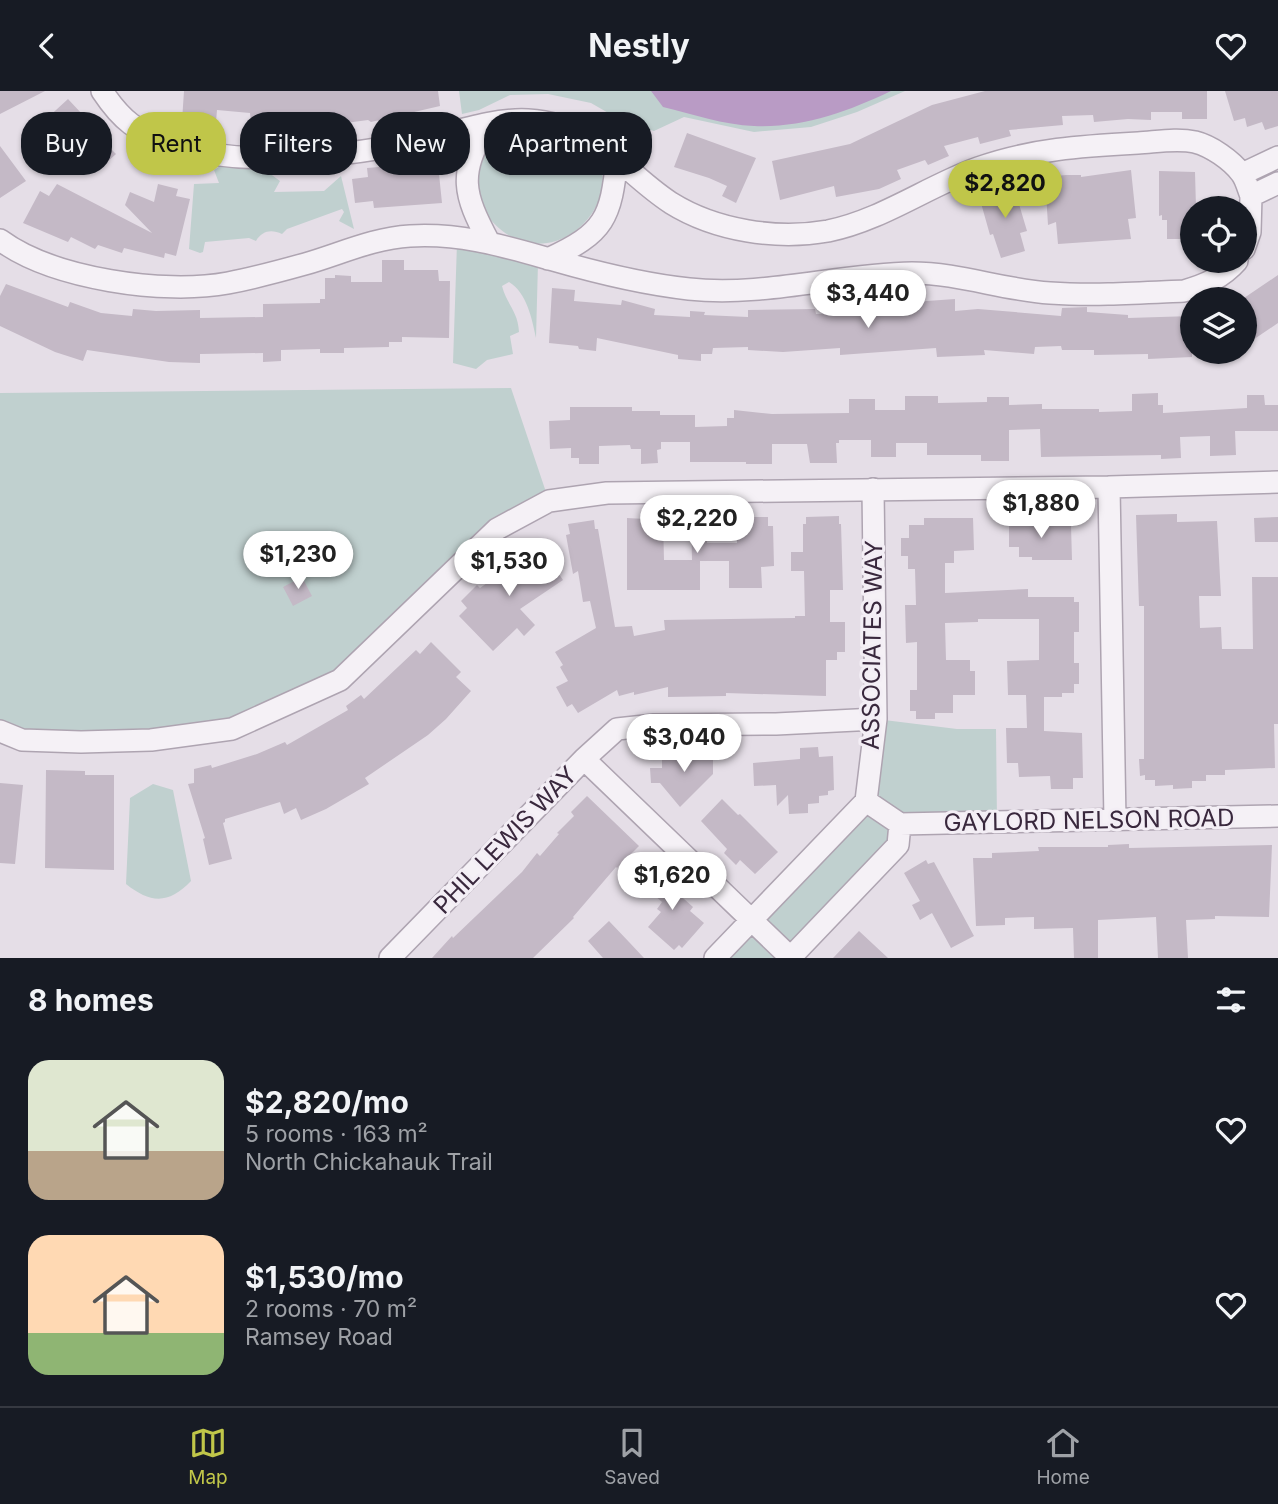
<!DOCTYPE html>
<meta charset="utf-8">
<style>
:root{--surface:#171b24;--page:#242831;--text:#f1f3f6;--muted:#9ea1a6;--line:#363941;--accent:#c0c649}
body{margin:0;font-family:Inter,sans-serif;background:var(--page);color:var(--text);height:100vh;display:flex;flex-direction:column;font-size:26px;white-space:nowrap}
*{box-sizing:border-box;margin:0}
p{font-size:23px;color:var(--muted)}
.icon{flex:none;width:38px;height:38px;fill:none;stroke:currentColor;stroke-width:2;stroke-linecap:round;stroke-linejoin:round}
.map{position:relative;height:867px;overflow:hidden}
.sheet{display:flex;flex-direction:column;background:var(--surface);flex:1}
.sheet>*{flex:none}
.guide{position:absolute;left:21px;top:21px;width:700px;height:63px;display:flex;gap:14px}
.tools{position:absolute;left:1180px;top:105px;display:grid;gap:14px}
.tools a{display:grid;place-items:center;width:77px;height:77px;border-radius:50%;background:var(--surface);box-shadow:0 2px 5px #0004;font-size:35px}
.price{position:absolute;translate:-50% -60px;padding:0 16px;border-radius:24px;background:#fff;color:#222;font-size:23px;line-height:46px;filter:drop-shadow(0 2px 4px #0008)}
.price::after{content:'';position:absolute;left:50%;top:42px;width:21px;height:16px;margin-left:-10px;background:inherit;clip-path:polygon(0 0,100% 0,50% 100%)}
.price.active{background:var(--accent);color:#111}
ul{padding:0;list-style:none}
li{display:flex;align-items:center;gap:21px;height:175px;padding:0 28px}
li span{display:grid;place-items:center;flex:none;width:196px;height:140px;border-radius:21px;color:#555}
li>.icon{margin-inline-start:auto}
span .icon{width:84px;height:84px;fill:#fffc;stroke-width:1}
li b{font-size:30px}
h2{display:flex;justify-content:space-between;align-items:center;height:84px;padding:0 28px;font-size:30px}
.chip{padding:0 24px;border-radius:28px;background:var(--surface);box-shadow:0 2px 5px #0004;font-size:24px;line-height:63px}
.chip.active{background:var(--accent);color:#111}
header{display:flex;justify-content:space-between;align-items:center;height:91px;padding:0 28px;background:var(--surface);font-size:32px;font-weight:700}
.menu{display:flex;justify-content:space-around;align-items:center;height:98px;border-top:2px solid var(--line);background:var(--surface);font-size:19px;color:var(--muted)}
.menu a{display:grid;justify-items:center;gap:4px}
.menu .active{color:var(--accent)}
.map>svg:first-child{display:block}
.green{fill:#c0d0cf}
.water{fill:#b99bc5}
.building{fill:#c4b9c6}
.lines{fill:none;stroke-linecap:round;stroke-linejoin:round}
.street-casing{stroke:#aea4b1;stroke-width:24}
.street{stroke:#f5f1f6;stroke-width:21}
.labels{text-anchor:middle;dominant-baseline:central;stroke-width:6;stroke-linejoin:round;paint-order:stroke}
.street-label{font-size:24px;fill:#39283d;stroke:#f3eef5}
</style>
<header><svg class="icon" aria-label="back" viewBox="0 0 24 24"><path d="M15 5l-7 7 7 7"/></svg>Nestly<svg class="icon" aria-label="heart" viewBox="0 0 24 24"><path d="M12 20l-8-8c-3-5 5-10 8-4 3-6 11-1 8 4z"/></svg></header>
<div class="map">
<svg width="1278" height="867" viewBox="0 0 1278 867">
<rect width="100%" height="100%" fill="#e5dee7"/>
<path class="green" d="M459,0H905L857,21L811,36L754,41L684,26L654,40L624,31L591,12L548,3L510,4L479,19L462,23Z
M510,37C532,37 557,40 577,50C618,70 605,119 574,141C500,191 428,66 510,37Z
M224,73L261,76L280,90L274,101L324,100L341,85L354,138L339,130L344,121L342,118L287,138L282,143C271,138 262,140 256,150L249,147L205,151L203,161L200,162L189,158L194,93L219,92L214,79Z
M457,152L538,172L536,247C532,228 527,202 509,191L502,195C507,214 518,220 519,241L510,245L513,263L487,269L476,278L453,272Z
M511,297L549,410L497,438L340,589L232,638L151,649L0,640V302Z
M876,628L957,638H996L997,731L901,734L898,754L790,867H715L866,710Z
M153,693L173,699L191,790C169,813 151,813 126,793L130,707Z"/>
<path class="water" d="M651,0H891C847,21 803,37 754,35C724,34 692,23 663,16Z"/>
<path class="building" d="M0,0H45L0,23Z
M184,0H438L440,15L371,31L368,29L338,33V36L266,42L252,41L250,22L217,19L216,31L182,30Z
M985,0H1207V28H1182V21H1151V29L1128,28L1094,31L1093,24L1062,25L1063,34L1009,39L1011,45L980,53L978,46L944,55L949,65L928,74L925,69L897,79L901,88L879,98L836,106L834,95L780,109L772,70L850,53L932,14Z
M1225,0H1278V35L1265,39L1262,31L1247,36L1245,27L1234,30Z
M68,8L97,39L95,42L116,63L95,82L44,30Z
M687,42L756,67L736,112L722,105L727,95L709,87L674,76Z
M0,55L26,90L0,107Z
M437,64L442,112L374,117L373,110L355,112L352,88L368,86L367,77L403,74L402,69Z
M1131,79L1136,127L1128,128L1131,148L1058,153L1056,131L1048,134L1045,86L1066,84H1081V86Z
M1159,80L1195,81L1196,117H1192V148H1167V129H1162V124L1159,125Z
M57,93L152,142L125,114L130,101L154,111L158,93L178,98L176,105L190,108L176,165L165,162L164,167L124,157L122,162L98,154L95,158L71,146L68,151L23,132L40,100L49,105Z
M1013,93L1027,140L1020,142L1025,160L1001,167L993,143L990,144L979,105Z
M382,169H404V179H438L439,190H450L449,247L402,246V251H389V256L344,257V262H320V258L281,259V270L263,271V262L200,263V272L169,271L87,259L83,270L55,261L0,235V205L6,193L68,216L70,211L101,222L132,225L133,218L156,220L200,219V227L263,226V213L320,212V208H325V187H335V184L351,185V191H382Z
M1278,184V232L1244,255V207Z
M552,197L575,199L574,210L621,214L622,209L655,218L654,224L690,226V220L705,221L704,224L748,226V219L815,218L816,223L846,222V220L899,217V212L955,208V220L978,218L1061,225L1062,217L1087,216V221L1128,224V227L1192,225V266L1148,268V263L1094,264V259H1062L1061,255L1035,256L1034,263L984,259L985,264L937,266L936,257L840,264V257L783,261L748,259V256L713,257L712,263H701V270L678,268V264L597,247L596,260L579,258L578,255L549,252Z
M1158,302V314H1163V322L1247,317V304H1264L1265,314H1278V340H1235L1236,364L1210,365V345L1180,346L1181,367L1161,368V364L1041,366L1040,338L1009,339V370H981V364H927V352H896V366H871V349H839V352H836L837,372H810L807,353H772V373H746V371H690V351H661V358L657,359L658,372L641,373V358H631L630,354L599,355V373H579V367H571V357L550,358L549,330L570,329V316H632V320H660V324H695V336L727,335V327H734V319L772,323L849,322V308H875V319H905V305H938V312L987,311V306H1009V314L1042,313V318H1099V321L1132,320V303Z
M1177,423V431L1217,430L1221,505H1199L1200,537L1221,536L1222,558H1253L1252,486H1278V633H1274L1275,677L1225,679V684H1206V690H1192V697L1173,698V694L1155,695V689H1145V684L1140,685L1139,668H1144V515H1139L1136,424Z
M839,425V433H841L843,499H830V531H845V561H837V569H826V605L726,602V605L668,606V596L634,604V601L619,605L617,599L578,622L572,613L567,616L556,596L568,590L560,576L563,574L555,561L596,537L590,510L583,511L578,480L573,483L566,444L570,443L568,433L594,429L595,438H598L615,536L632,535L634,545L665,539L664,529L795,527V525H805L804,480H791V461H803V433H806V426Z
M691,426H706L707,452H737V436H740V426H768V435H773L774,475L761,476L762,497H729V470H700V499H627V427L663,429L664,469H692Z
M1278,426V451H1255L1254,427Z
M924,427H973L974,459L954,460V472H945V502L1028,498V506H1074V511H1079V541H1074V572H1079V593H1074V602H1062V606H1044V640L1082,642L1083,687H1073V698H1051L1050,685L1019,686L1018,672H1007L1006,637H1027L1026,604H1008L1007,570L1039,569V528H978V531L945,532L946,569H970V580H975V604H953V622H935V628H916V620H910V599H917V551L906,552L905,514H916L915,478H908V465H901V447H909V434H924Z
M1009,427H1034L1035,435L1071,434L1072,469H1032V466H1019V456H1009Z
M539,454L563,489L520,518L535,534L524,545L517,537L493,560L459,525L467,517L461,510L477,494L480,497L518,470L515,466L529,457L531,459Z
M302,486L312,505L293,515L283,496Z
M431,551L461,581L456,586L471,600L446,628L428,644L365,687L369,693L326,718L301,729L296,717L284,723L280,711L225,728V731L223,732L232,768L209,774L203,748L205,747L188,693L194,692V678L211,674L212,677L257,663L285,651L287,654L348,619L346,615L361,604L364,608L416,559L420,563Z
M818,656L819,666L833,665L834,699L828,700V704L819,705V712L808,713V722L789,723L788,704L777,715L776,694L754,695L753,672L800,668V657Z
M690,660H713V683L680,716L660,692H651L650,677H662V664H690Z
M46,679L85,680V684H114V779L45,777Z
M0,692L23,694L15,773L0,772Z
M587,705L639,755L617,777L616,776L573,826L574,827L533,867H432L452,845L453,847L522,781L537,762L540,765L559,743L557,742L574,725L571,721Z
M722,708L738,724L740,723L778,761L755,783L740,769L736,774L724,762L727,758L701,730Z
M1129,753V757L1272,754L1269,826L1215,825V828L1186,829L1188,867H1158L1156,826L1098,829V867H1074L1073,837L1034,838V826L1005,827V834L976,835L973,767H992V762L1039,760L1038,756H1108V754Z
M926,769L928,773L934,771L974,845L951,857L932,822L920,829L912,814L920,810L904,782Z
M660,777L680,794L675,800L693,816L690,820L704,832L682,857L679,854L674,859L648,836L661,821L657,818L662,811L644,795Z
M609,830L629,851L644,867H603L588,850Z
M859,840L888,867H833Z"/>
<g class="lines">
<g class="street-casing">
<path id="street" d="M102,0C110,12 119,24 131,33C198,84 340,67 418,50C453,42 492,27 528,29C599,34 618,77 671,112C716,140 777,149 828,140C882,129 928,95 978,77C1031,58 1083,55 1138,52C1156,51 1177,47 1195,51C1211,55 1231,69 1241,82C1246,88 1248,98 1251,105
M487,34C458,84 463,102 489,151
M1242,83L1278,66
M0,149C53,188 164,204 228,192C254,187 280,180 305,173C340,163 373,147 410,145C462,142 503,155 553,169C598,182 642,193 689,198C764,206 837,183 912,182C959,182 1003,199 1050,202C1094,205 1140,202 1184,200C1205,194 1222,187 1237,170
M1244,158L1250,141L1251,105L1278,92
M548,168C605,142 611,127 617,67
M1109,396L1115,729
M0,640L22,649L81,651L151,649L232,638L340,589L497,438L549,410L607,402L1109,396L1278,391
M584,668L791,867
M866,710L876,628L873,398
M900,733L1278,725
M390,867L584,668L617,638L654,634L776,633L876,628
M715,867L866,710L900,733
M790,867L898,754L900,733"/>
</g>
<use href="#street" class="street"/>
</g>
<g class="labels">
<g class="street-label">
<text transform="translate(872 554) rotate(-89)">ASSOCIATES WAY</text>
<text transform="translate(1089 729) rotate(-1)">GAYLORD NELSON ROAD</text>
<text transform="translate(505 749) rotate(-46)">PHIL LEWIS WAY</text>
</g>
</g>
</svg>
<div class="tools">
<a><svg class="icon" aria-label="locate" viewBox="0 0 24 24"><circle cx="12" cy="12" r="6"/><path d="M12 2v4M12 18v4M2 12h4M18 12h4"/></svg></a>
<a><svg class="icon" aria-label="layers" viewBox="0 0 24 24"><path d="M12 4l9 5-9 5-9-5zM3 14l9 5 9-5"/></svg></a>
</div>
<b class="price active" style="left:1005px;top:129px">$2,820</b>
<b class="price" style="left:868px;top:239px">$3,440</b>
<b class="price" style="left:1041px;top:449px">$1,880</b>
<b class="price" style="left:697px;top:464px">$2,220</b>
<b class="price" style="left:298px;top:500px">$1,230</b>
<b class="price" style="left:509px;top:507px">$1,530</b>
<b class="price" style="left:684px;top:683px">$3,040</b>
<b class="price" style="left:672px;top:821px">$1,620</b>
<div class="guide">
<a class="chip">Buy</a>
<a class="chip active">Rent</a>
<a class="chip">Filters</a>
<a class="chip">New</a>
<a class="chip">Apartment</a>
</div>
</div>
<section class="sheet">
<h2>8 homes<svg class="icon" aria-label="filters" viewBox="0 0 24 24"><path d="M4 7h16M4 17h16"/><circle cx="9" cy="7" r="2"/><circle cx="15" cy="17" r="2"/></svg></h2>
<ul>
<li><span style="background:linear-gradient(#dfe7d0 65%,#b9a48a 0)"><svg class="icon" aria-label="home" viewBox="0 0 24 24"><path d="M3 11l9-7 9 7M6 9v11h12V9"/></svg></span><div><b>$2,820/mo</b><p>5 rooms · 163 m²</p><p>North Chickahauk Trail</p></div><svg class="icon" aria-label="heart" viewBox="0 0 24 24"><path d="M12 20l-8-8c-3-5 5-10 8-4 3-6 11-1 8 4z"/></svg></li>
<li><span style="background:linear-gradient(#ffd9b3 70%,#8fb573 0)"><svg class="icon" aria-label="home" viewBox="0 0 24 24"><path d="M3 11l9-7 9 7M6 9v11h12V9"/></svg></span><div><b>$1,530/mo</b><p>2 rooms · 70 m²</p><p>Ramsey Road</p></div><svg class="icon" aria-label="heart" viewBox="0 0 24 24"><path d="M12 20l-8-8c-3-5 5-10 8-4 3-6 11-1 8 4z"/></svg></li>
</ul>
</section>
<nav class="menu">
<a class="active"><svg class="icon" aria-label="map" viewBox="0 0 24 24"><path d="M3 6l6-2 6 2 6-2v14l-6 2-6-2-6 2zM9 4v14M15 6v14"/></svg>Map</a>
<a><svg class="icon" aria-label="saved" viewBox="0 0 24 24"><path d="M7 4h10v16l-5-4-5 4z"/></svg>Saved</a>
<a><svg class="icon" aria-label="home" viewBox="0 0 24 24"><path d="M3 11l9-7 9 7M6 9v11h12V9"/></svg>Home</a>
</nav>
